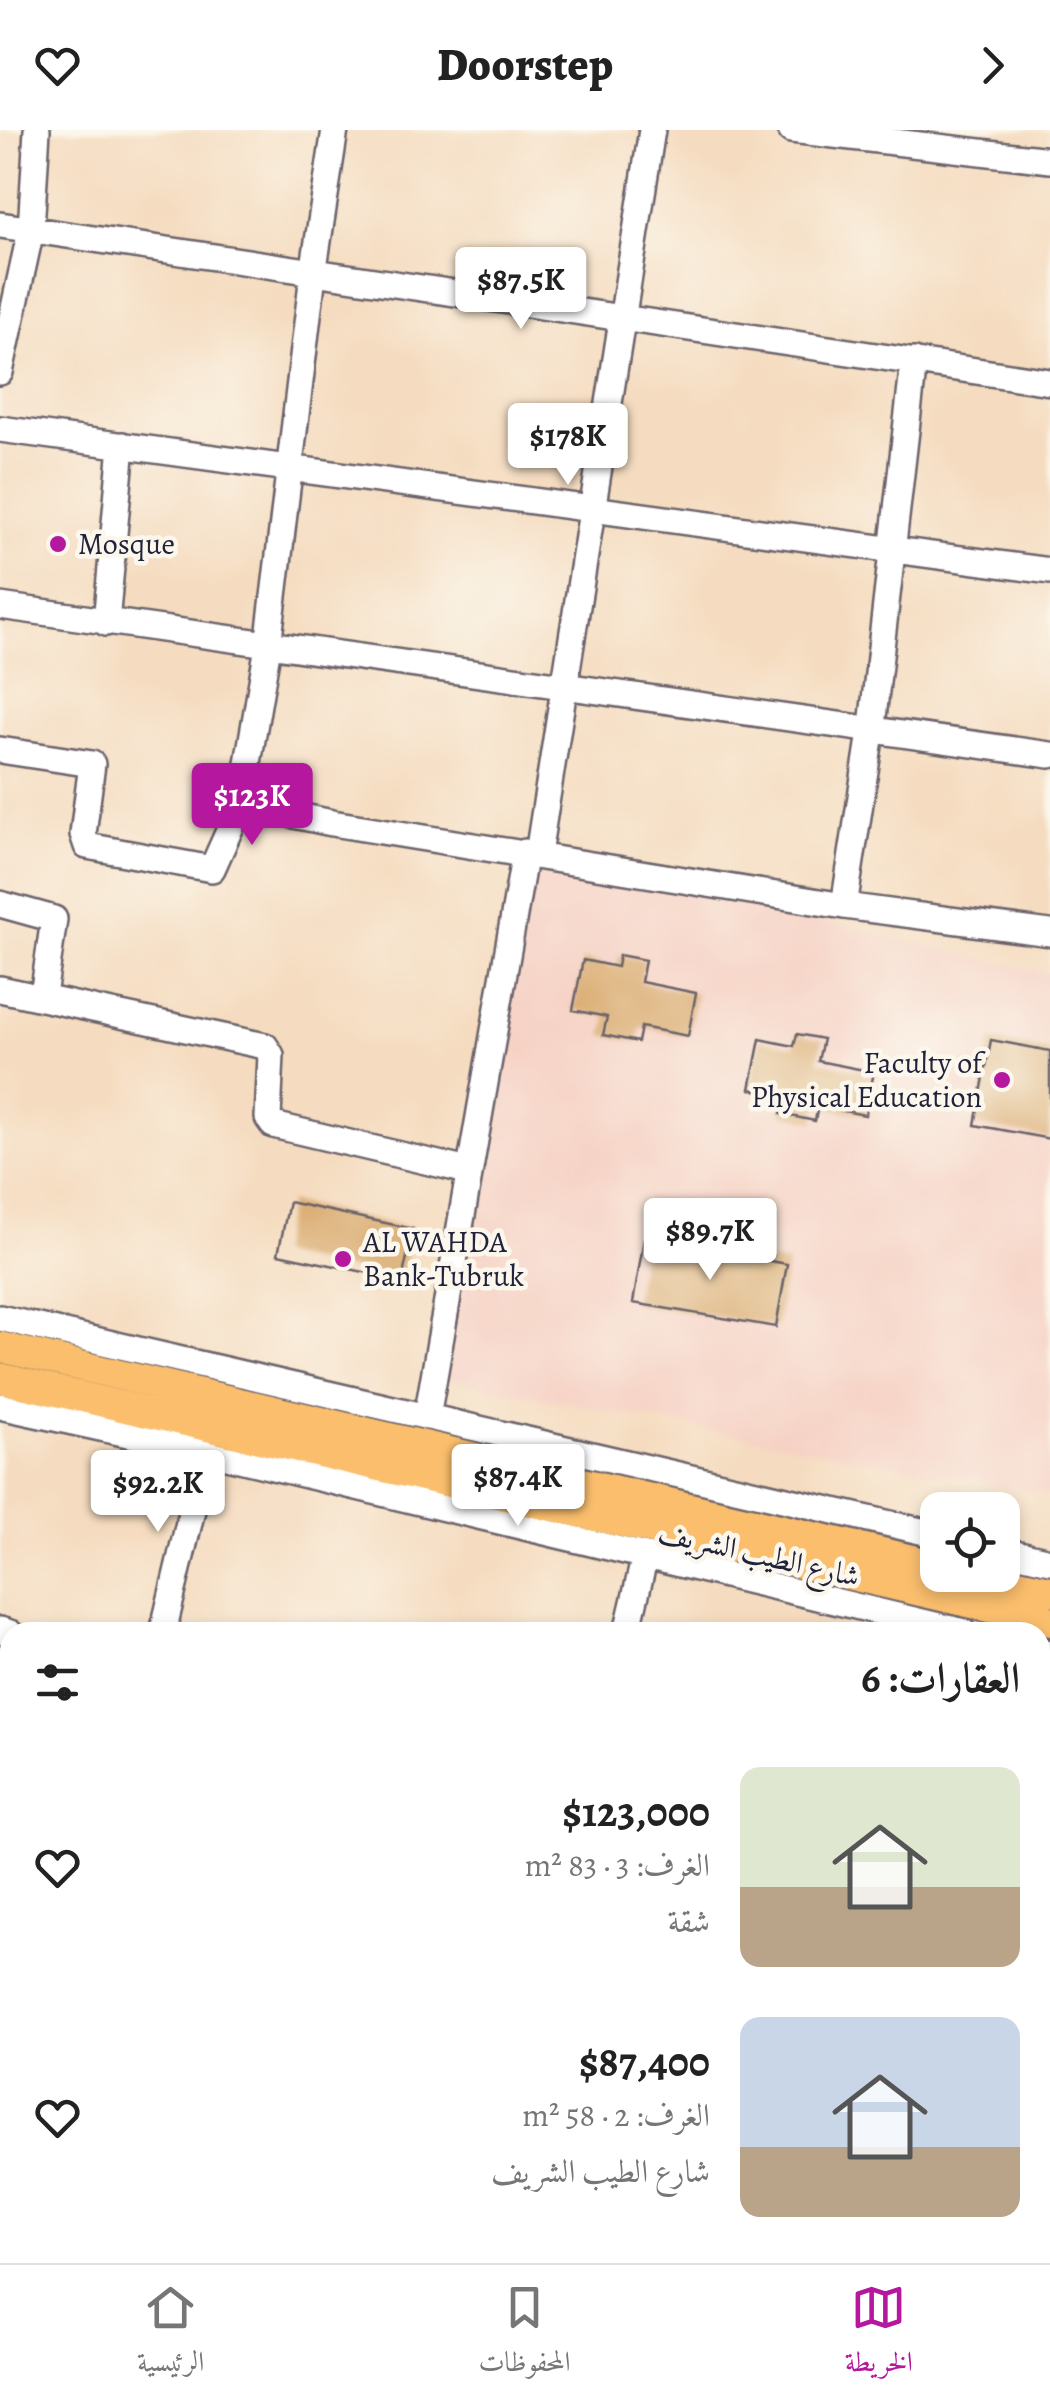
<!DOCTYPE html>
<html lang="ar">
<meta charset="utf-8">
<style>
:root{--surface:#fff;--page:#f2f2f2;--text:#222;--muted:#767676;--line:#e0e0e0;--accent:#b5179e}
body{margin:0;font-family:Alegreya,Amiri,serif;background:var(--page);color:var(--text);direction:rtl;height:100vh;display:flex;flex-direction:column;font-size:38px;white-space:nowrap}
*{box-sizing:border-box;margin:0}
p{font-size:32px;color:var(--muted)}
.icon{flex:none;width:55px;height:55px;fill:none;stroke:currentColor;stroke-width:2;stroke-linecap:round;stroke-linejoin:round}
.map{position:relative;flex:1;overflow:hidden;direction:ltr}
.sheet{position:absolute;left:0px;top:1492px;width:1050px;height:642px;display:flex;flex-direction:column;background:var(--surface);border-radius:30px 30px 0 0;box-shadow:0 5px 15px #0003;direction:rtl}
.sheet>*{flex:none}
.buttons{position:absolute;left:920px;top:1362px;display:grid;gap:20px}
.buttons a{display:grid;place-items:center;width:100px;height:100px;border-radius:20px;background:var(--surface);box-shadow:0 5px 15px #0003;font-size:50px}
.price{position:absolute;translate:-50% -85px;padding:0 22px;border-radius:10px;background:#fff;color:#222;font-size:32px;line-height:65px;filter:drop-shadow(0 2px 5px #0008)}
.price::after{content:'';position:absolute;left:50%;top:60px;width:30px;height:22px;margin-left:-15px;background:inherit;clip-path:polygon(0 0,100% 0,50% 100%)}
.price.selected{background:var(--accent);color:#fff}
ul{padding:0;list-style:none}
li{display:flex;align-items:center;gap:30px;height:250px;padding:0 30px}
li span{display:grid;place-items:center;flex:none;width:280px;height:200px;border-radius:20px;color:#555}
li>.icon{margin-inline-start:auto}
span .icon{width:120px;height:120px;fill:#fffc;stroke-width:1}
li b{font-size:42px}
h2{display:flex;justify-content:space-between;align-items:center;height:120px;padding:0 30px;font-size:42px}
header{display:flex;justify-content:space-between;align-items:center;height:130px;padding:0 30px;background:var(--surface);font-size:45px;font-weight:800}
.tabs{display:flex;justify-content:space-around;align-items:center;height:140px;border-top:2px solid var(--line);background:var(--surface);font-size:28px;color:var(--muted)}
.tabs a{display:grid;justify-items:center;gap:5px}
.tabs .selected{color:var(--accent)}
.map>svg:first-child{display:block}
.built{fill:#f6d2c5}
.garden{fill:url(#garden-dots);stroke:#53745c;stroke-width:2.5}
.building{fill:#dbae74}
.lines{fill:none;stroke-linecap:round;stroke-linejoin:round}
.minor-casing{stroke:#6c636a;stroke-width:30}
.major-casing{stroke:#6c636a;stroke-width:35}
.minor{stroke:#fff;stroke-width:25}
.major{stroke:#fabe6d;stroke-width:30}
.poi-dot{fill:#b5179e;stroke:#fbf7ec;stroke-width:4}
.labels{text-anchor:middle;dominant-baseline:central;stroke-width:9;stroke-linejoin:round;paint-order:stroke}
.poi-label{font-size:30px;fill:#22223b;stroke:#fbf7ec;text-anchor:start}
.street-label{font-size:30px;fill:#22223b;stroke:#fbf7ec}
</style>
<header><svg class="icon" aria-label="forward" viewBox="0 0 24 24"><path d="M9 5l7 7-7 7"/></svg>Doorstep<svg class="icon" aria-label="heart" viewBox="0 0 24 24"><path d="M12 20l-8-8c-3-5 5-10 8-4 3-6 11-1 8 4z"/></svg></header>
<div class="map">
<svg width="1050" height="2133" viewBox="0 0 1050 2133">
<defs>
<pattern id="garden-dots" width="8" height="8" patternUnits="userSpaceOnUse" patternTransform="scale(2.5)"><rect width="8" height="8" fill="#84c57d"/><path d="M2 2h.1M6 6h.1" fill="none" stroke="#6ca068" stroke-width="1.8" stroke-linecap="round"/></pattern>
</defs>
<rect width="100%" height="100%" fill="#fbf7ec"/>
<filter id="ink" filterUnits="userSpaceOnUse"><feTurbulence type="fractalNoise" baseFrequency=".01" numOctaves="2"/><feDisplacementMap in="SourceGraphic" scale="20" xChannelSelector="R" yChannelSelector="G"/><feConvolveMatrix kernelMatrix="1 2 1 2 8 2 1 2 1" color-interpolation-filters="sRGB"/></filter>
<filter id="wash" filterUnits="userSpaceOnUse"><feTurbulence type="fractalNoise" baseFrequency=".0048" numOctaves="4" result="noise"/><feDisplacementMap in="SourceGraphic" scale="40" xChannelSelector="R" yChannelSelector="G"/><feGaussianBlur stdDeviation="2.25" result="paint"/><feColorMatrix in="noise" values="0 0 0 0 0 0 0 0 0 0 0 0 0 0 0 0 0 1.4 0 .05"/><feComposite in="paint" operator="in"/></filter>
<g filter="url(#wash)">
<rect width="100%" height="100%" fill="#f5dcc0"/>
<path class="built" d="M531,724L1050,844V1365L444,1249Z"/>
<path class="garden" d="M0,1990L10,1995V2124L0,2123Z
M14,2125H243L258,2133H63Z"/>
<g id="blocks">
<path class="building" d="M619,825L645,830L641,852L696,863L688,906L641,897L638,912L603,905L607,887L573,880L583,830L617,837Z
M797,904L823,909L818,931L874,942L865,985L818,976L815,991L781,984L784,966L750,959L760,909L794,916Z
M991,910L1050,921V1009L975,995Z
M289,1072L413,1099L402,1150L278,1124Z
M644,1109L787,1134L776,1197L633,1173Z"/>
</g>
</g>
<g filter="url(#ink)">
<use href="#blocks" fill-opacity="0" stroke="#6c636a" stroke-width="2.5"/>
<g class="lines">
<g class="minor-casing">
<path id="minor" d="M335,0L313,144L268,516L241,674L332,693L844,776L1050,803
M791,0L1050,30
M0,95L1050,252
M0,242L31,100L37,0
M0,299L1050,441
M0,476L1050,625
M106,493L122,315
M0,620L92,634L83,704L87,716L212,739L241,674
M538,724L652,0
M0,774L54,789L43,866
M844,776L872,596L914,231
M0,859L265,916L271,925L268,988L273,995L468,1041
M0,1188L938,1405
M0,1276L206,1321L964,1502
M427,1287L525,722
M1002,1420L1050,1431
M0,1500L10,1503
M163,1502L206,1321
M627,1502L645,1426
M1040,1521L1050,1523
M1040,1670L1050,1655
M0,1822L10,1824
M1006,2125L1020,2133
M0,2131L71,2133
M233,2133V2125
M413,2133L414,2125
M538,2133L539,2125
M663,2133L664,2125"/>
</g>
<g class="major-casing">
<path id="major" d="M0,1217L938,1436
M0,1248L1050,1491
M978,1445L1050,1461"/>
</g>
<use href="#minor" class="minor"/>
<use href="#major" class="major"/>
</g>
</g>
<g class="poi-dot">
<circle cx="58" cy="414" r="10"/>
<circle cx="1002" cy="950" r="10"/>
<circle cx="343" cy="1129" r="10"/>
</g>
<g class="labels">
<g class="poi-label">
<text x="78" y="414">Mosque</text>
<text x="982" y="933" text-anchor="end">Faculty of<tspan x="982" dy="34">Physical Education</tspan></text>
<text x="363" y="1112">AL WAHDA<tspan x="363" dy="34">Bank-Tubruk</tspan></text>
</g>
<g class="street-label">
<text transform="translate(759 1424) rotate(13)">شارع الطيب الشريف</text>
</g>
</g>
</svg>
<div class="buttons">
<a><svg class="icon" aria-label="locate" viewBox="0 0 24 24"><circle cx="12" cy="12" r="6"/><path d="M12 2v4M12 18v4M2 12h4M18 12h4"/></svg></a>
</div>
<b class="price" style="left:521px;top:202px">$87.5K</b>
<b class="price" style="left:568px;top:358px">$178K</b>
<b class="price selected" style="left:252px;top:718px">$123K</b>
<b class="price" style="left:710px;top:1153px">$89.7K</b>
<b class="price" style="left:518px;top:1399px">$87.4K</b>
<b class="price" style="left:158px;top:1405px">$92.2K</b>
<section class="sheet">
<h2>العقارات: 6<svg class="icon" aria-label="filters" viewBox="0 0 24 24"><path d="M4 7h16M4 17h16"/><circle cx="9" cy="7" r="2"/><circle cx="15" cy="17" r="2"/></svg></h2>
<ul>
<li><span style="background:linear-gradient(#dfe7d0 60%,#b9a48a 0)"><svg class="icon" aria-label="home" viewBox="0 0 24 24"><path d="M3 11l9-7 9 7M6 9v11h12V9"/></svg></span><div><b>$123,000</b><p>الغرف: 3 · 83 m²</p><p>شقة</p></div><svg class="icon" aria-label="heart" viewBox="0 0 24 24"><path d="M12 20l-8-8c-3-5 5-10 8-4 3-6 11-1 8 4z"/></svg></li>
<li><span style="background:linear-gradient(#c9d6e8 65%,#b9a48a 0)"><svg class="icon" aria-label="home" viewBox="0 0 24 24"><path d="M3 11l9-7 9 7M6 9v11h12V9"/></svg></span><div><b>$87,400</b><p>الغرف: 2 · 58 m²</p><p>شارع الطيب الشريف</p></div><svg class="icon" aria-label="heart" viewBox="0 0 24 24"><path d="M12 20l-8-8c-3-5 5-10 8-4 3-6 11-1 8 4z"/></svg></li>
</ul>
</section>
</div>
<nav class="tabs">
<a class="selected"><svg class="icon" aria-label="map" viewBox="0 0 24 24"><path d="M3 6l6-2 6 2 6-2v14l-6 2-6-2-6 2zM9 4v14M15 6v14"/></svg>الخريطة</a>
<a><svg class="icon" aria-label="saved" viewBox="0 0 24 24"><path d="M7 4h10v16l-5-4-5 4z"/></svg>المحفوظات</a>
<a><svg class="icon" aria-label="home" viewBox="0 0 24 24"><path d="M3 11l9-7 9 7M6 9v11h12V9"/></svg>الرئيسية</a>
</nav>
